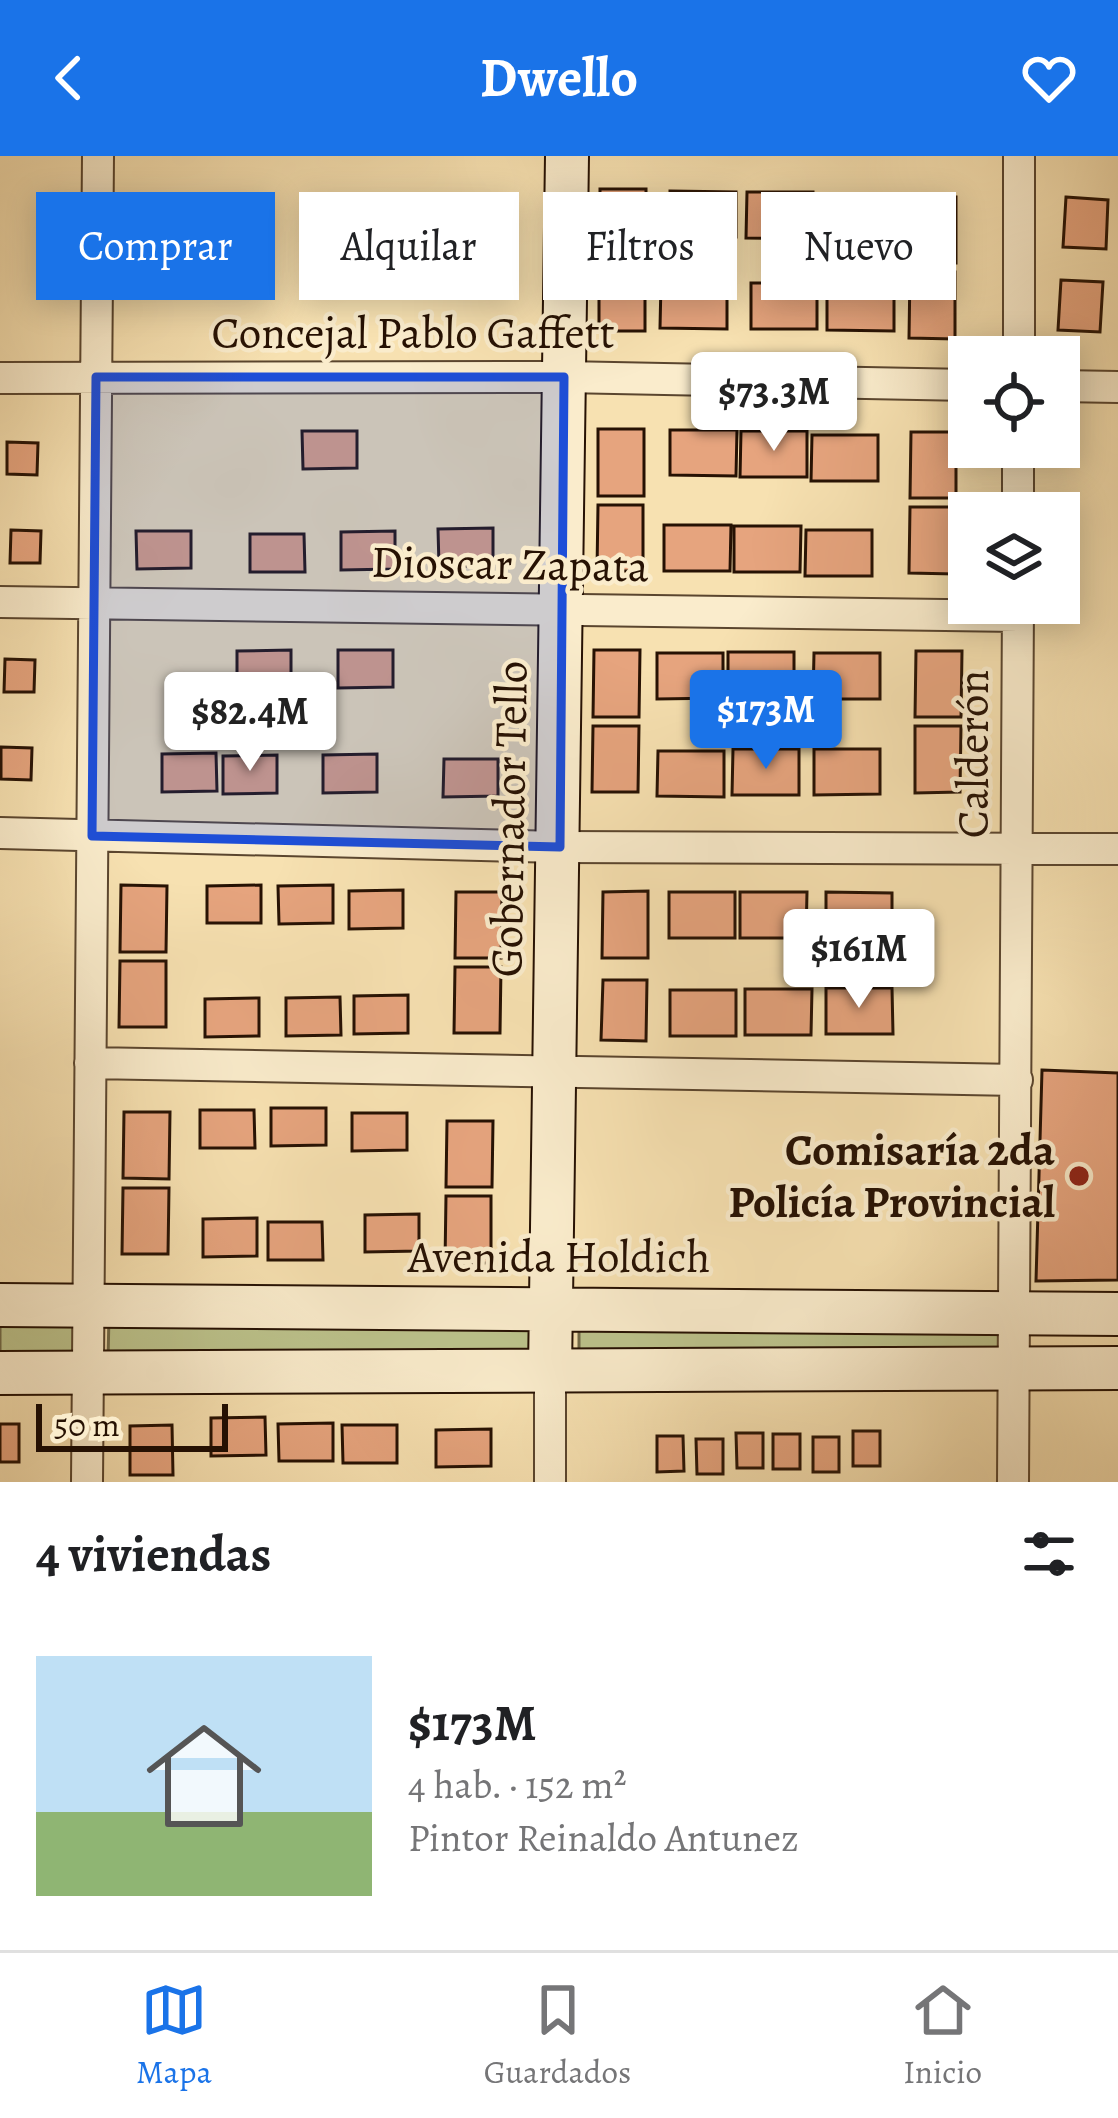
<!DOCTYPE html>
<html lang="es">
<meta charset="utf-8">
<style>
:root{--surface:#fff;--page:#f6f6f6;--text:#202124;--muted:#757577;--line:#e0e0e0;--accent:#1a73e8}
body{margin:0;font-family:Alegreya,serif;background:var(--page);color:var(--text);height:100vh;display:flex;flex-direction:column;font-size:45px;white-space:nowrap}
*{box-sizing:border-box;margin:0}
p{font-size:39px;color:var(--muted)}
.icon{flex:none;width:66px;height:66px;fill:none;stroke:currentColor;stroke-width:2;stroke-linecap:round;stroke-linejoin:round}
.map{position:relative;height:1326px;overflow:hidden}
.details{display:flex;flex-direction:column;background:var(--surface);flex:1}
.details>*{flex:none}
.banner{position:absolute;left:36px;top:36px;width:1047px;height:108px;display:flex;gap:24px}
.buttons{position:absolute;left:948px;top:180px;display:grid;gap:24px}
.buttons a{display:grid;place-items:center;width:132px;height:132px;border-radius:0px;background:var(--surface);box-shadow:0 6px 30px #0003;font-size:60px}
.scale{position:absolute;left:36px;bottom:30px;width:192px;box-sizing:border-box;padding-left:12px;border:6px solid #261103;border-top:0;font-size:33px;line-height:42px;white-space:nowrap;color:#261103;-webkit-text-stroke:9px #faeccc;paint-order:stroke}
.price{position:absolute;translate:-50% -102px;padding:0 27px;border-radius:12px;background:#fff;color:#222;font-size:39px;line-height:78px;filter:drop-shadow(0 3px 6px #0008)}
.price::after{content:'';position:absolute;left:50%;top:72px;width:36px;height:27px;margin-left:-18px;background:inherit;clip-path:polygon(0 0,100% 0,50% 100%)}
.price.on{background:var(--accent);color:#fff}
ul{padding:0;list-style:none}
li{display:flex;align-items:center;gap:36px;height:300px;padding:0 36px}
li span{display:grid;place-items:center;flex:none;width:336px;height:240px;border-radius:0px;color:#555}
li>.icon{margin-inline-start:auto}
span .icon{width:144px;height:144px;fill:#fffc;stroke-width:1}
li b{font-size:51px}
h2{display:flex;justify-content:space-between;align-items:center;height:144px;padding:0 36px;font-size:51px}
.tag{padding:0 42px;border-radius:0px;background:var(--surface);box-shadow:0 6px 30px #0003;font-size:42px;line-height:108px}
.tag.on{background:var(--accent);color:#fff}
header{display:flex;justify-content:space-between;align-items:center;height:156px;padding:0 36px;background:var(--accent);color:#fff;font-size:54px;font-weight:700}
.dock{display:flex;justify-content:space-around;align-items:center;height:168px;border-top:3px solid var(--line);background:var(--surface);font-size:33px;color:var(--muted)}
.dock a{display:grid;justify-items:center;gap:6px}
.dock .on{color:var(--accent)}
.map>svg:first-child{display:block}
.green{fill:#bcc38c;stroke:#716a48;stroke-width:3}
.building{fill:#e6a47e;stroke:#261103;stroke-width:3}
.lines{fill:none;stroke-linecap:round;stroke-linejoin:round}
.street-casing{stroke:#5a452e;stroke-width:34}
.secondary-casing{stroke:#261103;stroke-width:46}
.street{stroke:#faeccc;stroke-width:30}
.secondary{stroke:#faeccc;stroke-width:42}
.marked{fill:#1d4ed8;fill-opacity:0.2;stroke:#1d4ed8;stroke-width:9;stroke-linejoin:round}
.poi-dot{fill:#8f2418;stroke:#faeccc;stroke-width:4.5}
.labels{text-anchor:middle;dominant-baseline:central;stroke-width:9;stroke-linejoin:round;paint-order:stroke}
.street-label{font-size:45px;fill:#261103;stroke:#faeccc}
.poi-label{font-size:45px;font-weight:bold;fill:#261103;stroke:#faeccc;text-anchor:end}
</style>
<header><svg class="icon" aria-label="back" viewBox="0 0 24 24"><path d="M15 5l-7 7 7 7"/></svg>Dwello<svg class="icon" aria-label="heart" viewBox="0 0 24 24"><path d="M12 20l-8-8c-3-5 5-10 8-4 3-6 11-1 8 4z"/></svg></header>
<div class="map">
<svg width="1118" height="1326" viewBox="0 0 1118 1326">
<rect width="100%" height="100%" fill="#f7e1b1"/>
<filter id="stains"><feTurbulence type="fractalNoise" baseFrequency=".00167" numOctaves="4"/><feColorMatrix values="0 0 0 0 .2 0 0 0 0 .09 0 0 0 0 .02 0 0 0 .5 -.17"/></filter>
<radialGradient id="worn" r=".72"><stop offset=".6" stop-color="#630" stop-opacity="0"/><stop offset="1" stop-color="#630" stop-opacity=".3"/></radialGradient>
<path class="green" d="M109,1160L531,1162V1206L108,1204Z
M579,1160L1001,1161V1206L579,1204Z
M0,1161H75V1205H0Z"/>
<path class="building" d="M600,33H646V99H600Z
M670,35L736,36V81H670Z
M747,36H813V83L746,82Z
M823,38H889V84H823Z
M911,40L956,41V107H910Z
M1066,41L1108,44L1106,93L1063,91Z
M599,109H645V175H599Z
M910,116H955V183L909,182Z
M1061,124L1103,126L1100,176L1058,174Z
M661,127H727V173L660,172Z
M751,127H817V173H751Z
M827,129H894V175L827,174Z
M598,273H644V340H598Z
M670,274H737L736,320L670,319Z
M302,275H357V312L303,313Z
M741,275H807V321H740Z
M911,276H956V342H910Z
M812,279H878V325H811Z
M7,286L38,287L37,319L7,318Z
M598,349H643V415H597Z
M910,351H956L955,418L909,417Z
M664,369H731L730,415H664Z
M734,370H801L800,416H734Z
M493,372V410H439L438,373Z
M11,374L41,375L40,407H10Z
M806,374H872V420H805Z
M136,375H191V412L137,413Z
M395,375V413L341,414V376Z
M250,378H304L305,416H250Z
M291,494V532L237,533V495Z
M338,494H393V531L338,532Z
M594,494H640L639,561H593Z
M916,495H962L961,561H915Z
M728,496H794V542H728Z
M657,497H723V542L657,543Z
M814,497H880V543H813Z
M5,503L35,504L34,536H4Z
M593,570H639L638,636H592Z
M915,570H961L960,636L915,637Z
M1,591L32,592L31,624L1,623Z
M733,593H799V639H732Z
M814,593H880V638L814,639Z
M658,595H724V641L657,640Z
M216,597L217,635L162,636V598Z
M377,598V636L323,637V599Z
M277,599V637L223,638V600Z
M444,603H498V640L443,641Z
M121,729L167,730L166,796H120Z
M261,729V767H207V730Z
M333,729V767L279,768L278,730Z
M403,734V772L349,773V735Z
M648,735V802H602L603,736Z
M456,736H502L501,802H455Z
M669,736H735V782H669Z
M740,736H807L806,782H740Z
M826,736L892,737V782H826Z
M120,805H166V871H119Z
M455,811H501L500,877H454Z
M603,824H647L646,885L601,884Z
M826,832H892L893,878H826Z
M745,833H812L811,879H745Z
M670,834H736V880H670Z
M408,839V877L354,878V840Z
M340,841L341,879L286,880V842Z
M259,842V880L205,881V843Z
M1042,914L1118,917V1124L1036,1125Z
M271,952H326V989L271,990Z
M200,954H254L255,992H200Z
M124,956H170L169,1023L123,1022Z
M352,957H407V994L352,995Z
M447,965H493L492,1031H446Z
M123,1032H169L168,1098H122Z
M446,1040H491V1107H445Z
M419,1058V1095L365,1096V1059Z
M257,1062V1100L203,1101V1063Z
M268,1066H322L323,1104H268Z
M265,1261L266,1299L211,1300V1262Z
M333,1267V1305H279L278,1268Z
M0,1268H19V1306H0Z
M172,1269L173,1319H130V1270Z
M342,1269H397V1307H343Z
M491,1273V1310L436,1311V1274Z
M853,1275H880V1310H853Z
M736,1277H763V1312H737Z
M773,1278H800V1313H773Z
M657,1280H683L684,1315L657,1316Z
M813,1281H839V1316H813Z
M696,1283H723V1318H697Z"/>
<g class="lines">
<g class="street-casing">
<path id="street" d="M1019,201V0
M0,222L564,221L969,229
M1059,230L1118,231
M1018,357V291
M0,446L1018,460
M0,677L560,691L1118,693
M90,907L1017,924
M87,1326L98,0
M550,1326V1215
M1013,1326L1018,447"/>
</g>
<g class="secondary-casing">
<path id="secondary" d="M0,1149L1118,1158
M550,1215L567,0
M0,1217L1118,1212"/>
</g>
<use href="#street" class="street"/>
<use href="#secondary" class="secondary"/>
</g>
<path class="marked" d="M96,221H564L560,691L92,680Z"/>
<circle class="poi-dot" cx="1079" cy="1020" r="12"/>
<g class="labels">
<g class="street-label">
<text x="413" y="177">Concejal Pablo Gaffett</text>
<text transform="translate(510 408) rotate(1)">Dioscar Zapata</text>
<text transform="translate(973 598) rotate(-90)">Calderón</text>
<text transform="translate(509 663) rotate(-89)">Gobernador Tello</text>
<text x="559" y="1101">Avenida Holdich</text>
</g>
<g class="poi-label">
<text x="1055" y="994">Comisaría 2da<tspan x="1055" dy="52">Policía Provincial</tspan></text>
</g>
</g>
<rect width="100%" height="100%" filter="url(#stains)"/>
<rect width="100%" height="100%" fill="url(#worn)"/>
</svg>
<div class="buttons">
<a><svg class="icon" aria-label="locate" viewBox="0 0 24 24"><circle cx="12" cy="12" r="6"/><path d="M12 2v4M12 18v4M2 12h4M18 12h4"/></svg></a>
<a><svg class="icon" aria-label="layers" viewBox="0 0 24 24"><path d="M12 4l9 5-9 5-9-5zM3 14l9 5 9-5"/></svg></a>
</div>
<div class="scale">50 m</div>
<b class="price" style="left:774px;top:298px">$73.3M</b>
<b class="price on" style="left:766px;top:616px">$173M</b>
<b class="price" style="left:250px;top:618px">$82.4M</b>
<b class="price" style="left:859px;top:855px">$161M</b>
<div class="banner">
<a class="tag on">Comprar</a>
<a class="tag">Alquilar</a>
<a class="tag">Filtros</a>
<a class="tag">Nuevo</a>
</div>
</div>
<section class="details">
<h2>4 viviendas<svg class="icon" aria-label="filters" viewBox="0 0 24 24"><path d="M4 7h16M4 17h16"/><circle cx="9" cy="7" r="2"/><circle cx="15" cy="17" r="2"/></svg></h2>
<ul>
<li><span style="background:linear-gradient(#bfe0f5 65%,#8fb573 0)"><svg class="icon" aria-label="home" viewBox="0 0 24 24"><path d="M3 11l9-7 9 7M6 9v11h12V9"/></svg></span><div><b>$173M</b><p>4 hab. · 152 m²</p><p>Pintor Reinaldo Antunez</p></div></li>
</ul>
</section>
<nav class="dock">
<a class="on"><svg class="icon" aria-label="map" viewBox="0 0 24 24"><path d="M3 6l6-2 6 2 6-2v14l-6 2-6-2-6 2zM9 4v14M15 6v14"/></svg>Mapa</a>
<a><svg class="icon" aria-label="saved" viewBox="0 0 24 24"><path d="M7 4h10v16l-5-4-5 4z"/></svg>Guardados</a>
<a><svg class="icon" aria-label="home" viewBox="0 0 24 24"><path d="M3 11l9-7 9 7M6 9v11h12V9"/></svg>Inicio</a>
</nav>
